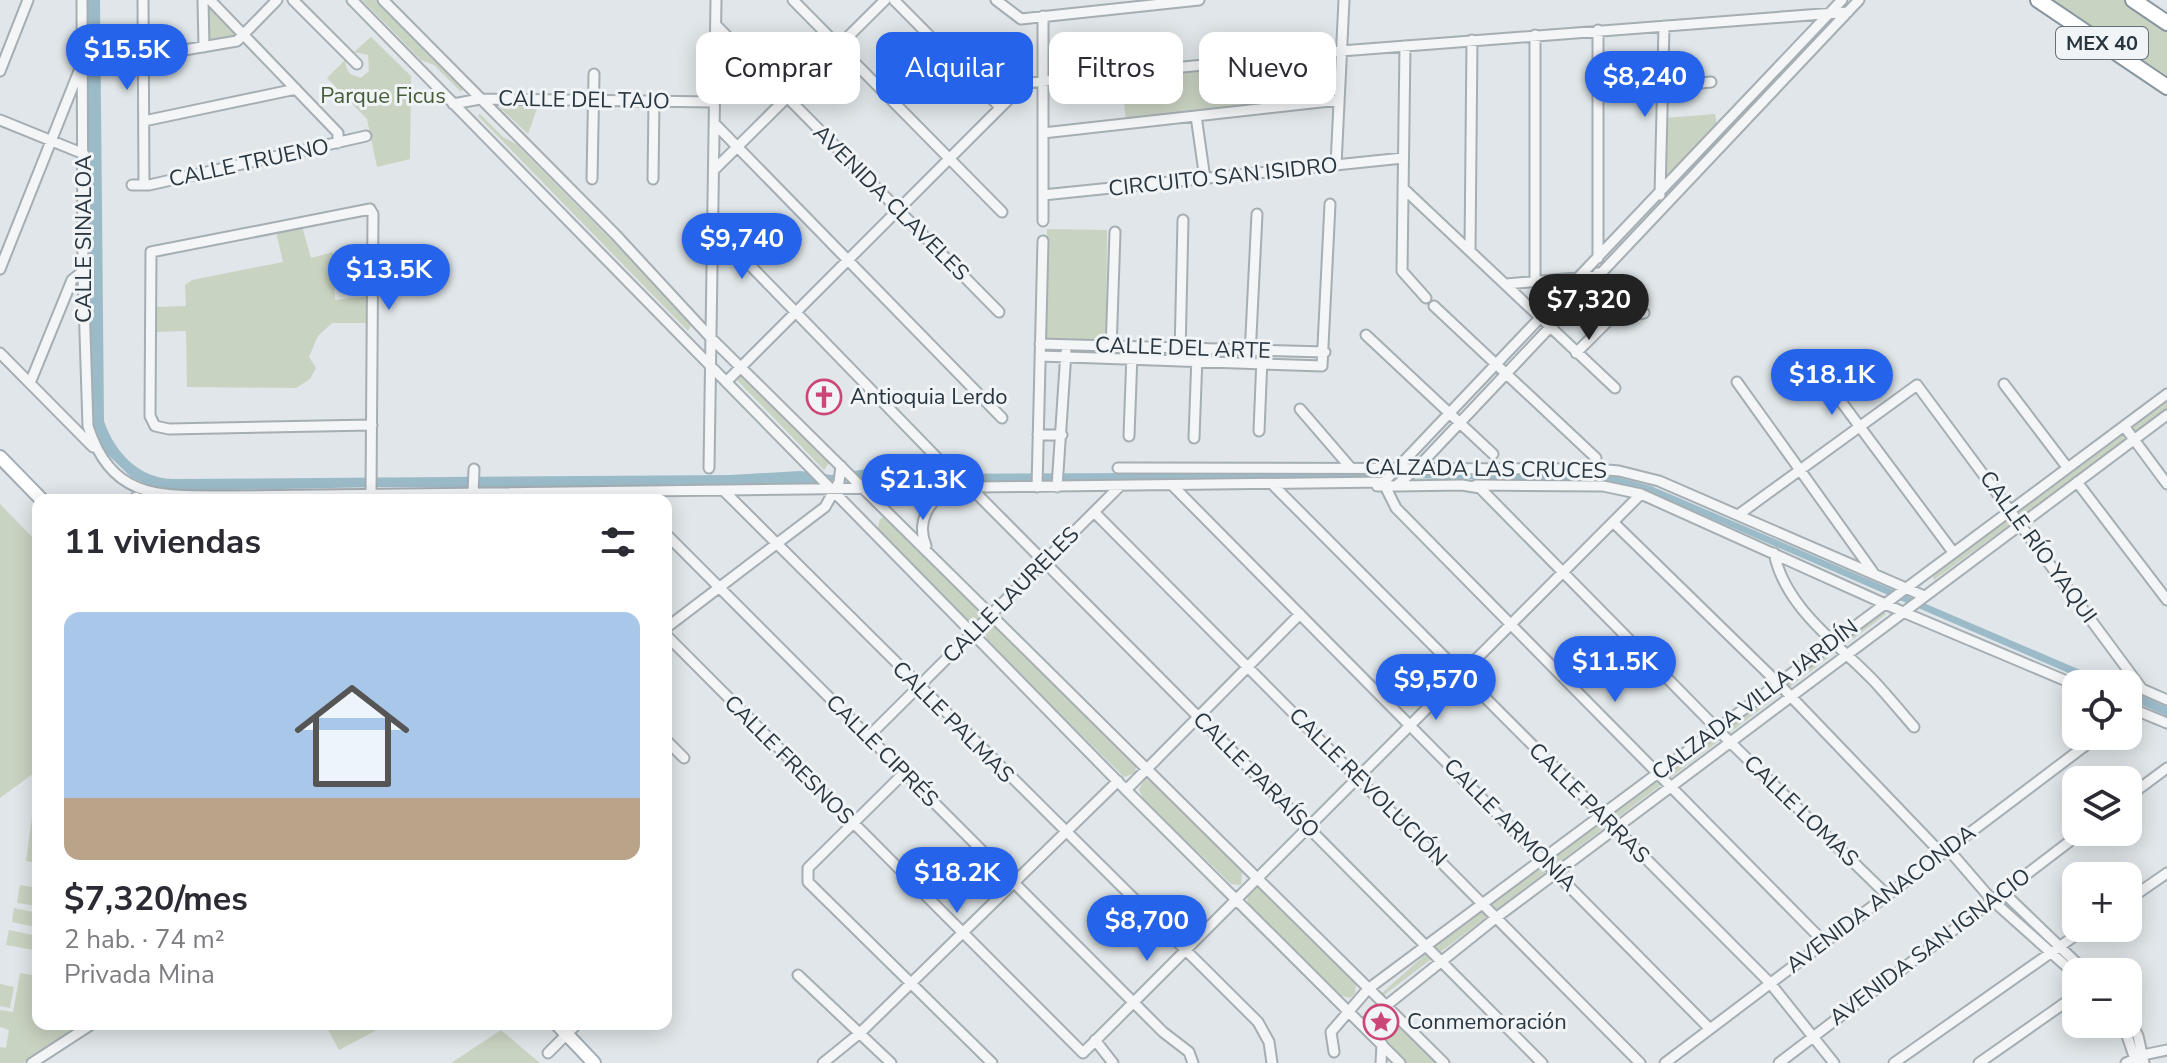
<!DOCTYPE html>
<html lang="es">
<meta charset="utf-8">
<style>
:root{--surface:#fff;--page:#f2f2f3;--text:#2b2b33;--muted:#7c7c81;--accent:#2563eb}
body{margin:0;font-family:"Nunito Sans",sans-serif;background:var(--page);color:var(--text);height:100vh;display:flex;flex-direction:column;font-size:30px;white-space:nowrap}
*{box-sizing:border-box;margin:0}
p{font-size:26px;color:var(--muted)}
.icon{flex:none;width:44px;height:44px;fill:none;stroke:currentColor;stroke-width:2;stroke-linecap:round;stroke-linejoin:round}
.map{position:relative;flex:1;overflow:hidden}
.details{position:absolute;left:32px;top:494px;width:640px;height:536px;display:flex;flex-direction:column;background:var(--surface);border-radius:16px;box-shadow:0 4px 20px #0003}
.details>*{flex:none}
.banner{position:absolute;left:696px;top:32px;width:760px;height:72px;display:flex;gap:16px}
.controls{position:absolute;left:2062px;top:670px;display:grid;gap:16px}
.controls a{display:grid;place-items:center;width:80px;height:80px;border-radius:16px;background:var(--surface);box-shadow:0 4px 20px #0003;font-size:40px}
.price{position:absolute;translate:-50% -68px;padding:0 18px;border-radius:28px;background:var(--accent);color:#fff;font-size:26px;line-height:52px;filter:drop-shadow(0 2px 4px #0008)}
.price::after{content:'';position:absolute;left:50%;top:48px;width:24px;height:18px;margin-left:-12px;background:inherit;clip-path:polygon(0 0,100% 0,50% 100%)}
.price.active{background:#222;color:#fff}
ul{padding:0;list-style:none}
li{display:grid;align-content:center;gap:16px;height:424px;padding:0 32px}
li span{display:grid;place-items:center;height:248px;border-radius:16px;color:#555}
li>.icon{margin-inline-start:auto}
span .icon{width:144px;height:144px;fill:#fffc;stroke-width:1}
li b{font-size:34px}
h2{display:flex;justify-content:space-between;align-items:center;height:96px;padding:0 32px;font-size:34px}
.pill{padding:0 28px;border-radius:16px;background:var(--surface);box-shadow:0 4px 20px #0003;font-size:28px;line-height:72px}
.pill.active{background:var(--accent);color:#fff}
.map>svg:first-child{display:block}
.green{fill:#c9d3c2}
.water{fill:#9cbbc9}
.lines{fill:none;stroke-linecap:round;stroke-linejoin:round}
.minor-casing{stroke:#a5aeb3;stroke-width:13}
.major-casing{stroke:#a0acb5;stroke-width:16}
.highway-casing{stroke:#88969f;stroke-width:18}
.minor{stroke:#f3f5f7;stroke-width:9}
.major{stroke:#fff;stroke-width:12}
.highway{stroke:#fff;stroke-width:14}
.labels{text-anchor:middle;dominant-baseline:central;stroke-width:6;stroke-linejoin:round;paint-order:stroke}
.shield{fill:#f0f4f6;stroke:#656f77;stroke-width:2}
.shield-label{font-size:20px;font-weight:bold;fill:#293640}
.park-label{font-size:22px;fill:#455c37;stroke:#f0f4f6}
.street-label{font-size:22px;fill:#293640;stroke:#f0f4f6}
.poi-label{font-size:22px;fill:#293640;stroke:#f0f4f6;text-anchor:start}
</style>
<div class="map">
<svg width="2167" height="1063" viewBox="0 0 2167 1063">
<rect width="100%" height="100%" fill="#e0e6e9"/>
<path class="green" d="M204,0L243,35L205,46Z
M362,0H376L463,89L461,92L434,65L421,60Z
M2040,0H2130L2167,25V87Z
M371,37L411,76L410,159L377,167L367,119L327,78L345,60C346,71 349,75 361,78L369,71L368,55L354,52Z
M1278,60L1283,105L1126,122L1121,76Z
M539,103L528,134L498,106Z
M480,114L503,137L516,144L693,322L688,331L478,116Z
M1715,114L1718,134L1664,191L1665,118Z
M302,226L311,258L333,252L335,300L370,296V323H332L318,336L309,357L316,368L310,379L296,388L187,387L186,331L157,332V307L186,306L185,285L192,280L283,262L276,232Z
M1047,229L1107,230L1106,341L1047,340Z
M743,374L829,463L824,470L737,380Z
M2167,401V410L1934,580L1932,574Z
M0,504L38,543V770L0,798Z
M887,517L980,607L978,619L966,621L877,532L880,519Z
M1881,609L1886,614L1384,995L1381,994L1427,953Z
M993,624L1137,761L1135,773L1124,777L987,641L985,631Z
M1145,779L1155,781L1236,864L1242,872L1241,885L1231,884L1143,799L1139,789Z
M33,810L38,817V863L26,861Z
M20,885L38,888V906L17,903Z
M1254,887L1260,888L1356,983L1355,994L1350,998L1339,995L1249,907L1247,898Z
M14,908L38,913L36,927L12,922Z
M9,930L37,936L34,950L6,945Z
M20,973L38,976V1024H82L23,1063H0V1047L6,1048L9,1030L0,1027V1010L13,1012Z
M0,984L14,987L10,1008L0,1006Z
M1390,1018L1396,1022L1437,1063H1404L1377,1030L1381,1021Z
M325,1024H388L339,1050Z
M501,1030L540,1063H451Z"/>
<path class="water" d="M87,0H100L104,421C114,451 138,478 172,479L730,475L800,471L832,475L866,469L888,474L1384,472L1617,477L1651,486L2113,684H2094L1647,491L1614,482L1400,478L903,487L833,480L793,486L729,488L377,487L187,491L156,488L132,478L103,450L92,425L88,358Z
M2128,690L2167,707V716L2128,699Z"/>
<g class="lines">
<g class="minor-casing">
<path id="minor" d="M82,0L83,271L88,426C113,504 165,495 234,496L1384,482L1842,0
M143,0L144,185
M203,0L204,47
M210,0L338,133V143
M293,0L357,64
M352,0L1126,790L1400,1063
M383,0L615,234L711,338L1444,1063
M793,0L1002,212
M894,0L999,106
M996,0L1021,19L1199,0
M716,25L999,312
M1598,30V258
M1535,35V281
M1405,46L1402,271L1426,298
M120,61L237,41L277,0
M0,71L28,0
M1662,87L1711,82
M453,104L480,99L715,102
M1196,116L1205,179
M0,120L84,154
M144,121L296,89
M715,124L1002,418
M1043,133L1339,100
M1336,165L1344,0
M714,170L885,0
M592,179L594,74
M653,179L654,101
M132,185H149L366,136
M1403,188L1615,388
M1043,195L1403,158
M1660,195L1664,26
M1043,221V16
M713,227L943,464
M1470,250L1472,40
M0,269L81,66
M1506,284L1598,276V273
M1434,306L1596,458
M1366,335L1493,454
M1040,344L1325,352
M1111,351L1115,232
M0,353L93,447
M1576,353L1611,318L1644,313
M1180,354L1183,220
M1040,356L1322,366L1330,204
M1250,356L1257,214
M726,382L1025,83L1341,51L1848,12
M1737,382L1873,572
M30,383L72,280L83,271
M2004,384L2067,467
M1831,388L1953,552
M1300,409L1350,467
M2124,426L2167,484
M1259,431L1262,358
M1038,435H1062
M1129,436L1132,354
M1194,438L1197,356
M709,468L716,0
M1118,468L1596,469L1619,471L1659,481L1924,596
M2077,482L2167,600
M1384,484L1396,508L1824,942
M1476,485L1603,486L1641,494L1903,612L2076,685
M1173,486L1710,1029
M1274,486L1770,983L1834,1063
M1377,486H1396L1419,466L1859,0
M1397,486L1462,485L1480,488L1730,742L1887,895
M970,487L1542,1063
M1037,487L1043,241
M1057,487L1066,352
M725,492L1258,1022L1269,1042L1272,1063
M371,494L373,214L370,209L151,252L150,416L155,426L169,429L372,425
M136,497L139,500
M466,500L473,493L474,469
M1094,512L1640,1063
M1738,515L1917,385L2142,689L2167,700
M1613,522L1778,683L1942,854
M666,534L1163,1032L1189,1052L1193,1063
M926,546C916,521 928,503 949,488
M1774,553C1785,607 1836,642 1873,680C1887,695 1901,712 1914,727
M666,628L825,507L839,482L841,466
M666,635L1083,1053L1641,494
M2128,707L2167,723
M868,737L1119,487
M666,740L684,758
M904,773L808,868V882L992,1063
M1126,790L1300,614
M2128,797L2167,768
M1948,849L1992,900L2076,975
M2003,892L2086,972
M2128,900L2167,873
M798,975L891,1063
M2128,1016L2138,1036L2144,1063
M2123,1024L2136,1062
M1362,1025L1497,917L2167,415
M1095,1040L1113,1063
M1334,1052L1331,1032L1368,989L2167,394
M548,1053L577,1024
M32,1063L92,1024
M823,1063L860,1033L1118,781
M1381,1063L1382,1044
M1665,1063L2098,736
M1779,1063L2082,832
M1894,1063L2086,928
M1979,1063L2076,995
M2126,1063L2143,1055L2167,1050"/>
</g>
<g class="major-casing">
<path id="major" d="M0,457L42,500
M557,1024L594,1063"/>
</g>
<g class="highway-casing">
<path id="highway" d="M2038,0L2167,87
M2133,0L2167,23"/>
</g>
<use href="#minor" class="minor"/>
<use href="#major" class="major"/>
<use href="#highway" class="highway"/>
</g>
<defs>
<g id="church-ring" transform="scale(1.8)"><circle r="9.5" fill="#f0f4f6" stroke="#cc4777" stroke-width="1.5"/><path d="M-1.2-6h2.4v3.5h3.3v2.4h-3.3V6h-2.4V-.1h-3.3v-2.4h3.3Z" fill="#cc4777"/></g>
<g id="sight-ring" transform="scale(1.8)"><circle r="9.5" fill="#f0f4f6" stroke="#cc4777" stroke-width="1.5"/><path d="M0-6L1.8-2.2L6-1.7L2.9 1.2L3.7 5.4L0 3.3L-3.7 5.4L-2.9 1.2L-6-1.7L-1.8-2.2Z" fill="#cc4777"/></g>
</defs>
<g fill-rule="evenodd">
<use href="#church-ring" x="824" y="397"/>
<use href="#sight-ring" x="1381" y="1022"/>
</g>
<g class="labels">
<rect class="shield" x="2056" y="27" width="92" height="32" rx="6"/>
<g class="shield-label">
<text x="2102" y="43">MEX 40</text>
</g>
<g class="park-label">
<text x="383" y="96">Parque Ficus</text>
</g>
<g class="street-label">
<text transform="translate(584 100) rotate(1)">CALLE DEL TAJO</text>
<text transform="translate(249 163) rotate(-12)">CALLE TRUENO</text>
<text transform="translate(1223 177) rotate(-6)">CIRCUITO SAN ISIDRO</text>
<text transform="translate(891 203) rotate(45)">AVENIDA CLAVELES</text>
<text transform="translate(84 239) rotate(-90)">CALLE SINALOA</text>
<text transform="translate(1183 348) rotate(2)">CALLE DEL ARTE</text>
<text transform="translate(1486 469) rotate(1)">CALZADA LAS CRUCES</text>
<text transform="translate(2038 547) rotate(54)">CALLE RÍO YAQUI</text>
<text transform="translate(1011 595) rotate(-45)">CALLE LAURELES</text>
<text transform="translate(1755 700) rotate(-37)">CALZADA VILLA JARDÍN</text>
<text transform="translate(953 722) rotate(45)">CALLE PALMAS</text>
<text transform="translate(882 751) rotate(45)">CALLE CIPRÉS</text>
<text transform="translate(789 760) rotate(45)">CALLE FRESNOS</text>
<text transform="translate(1256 775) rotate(45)">CALLE PARAÍSO</text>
<text transform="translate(1368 787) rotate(45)">CALLE REVOLUCIÓN</text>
<text transform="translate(1589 803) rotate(45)">CALLE PARRAS</text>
<text transform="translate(1801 811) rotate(44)">CALLE LOMAS</text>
<text transform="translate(1510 825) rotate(45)">CALLE ARMONÍA</text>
<text transform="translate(1881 899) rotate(-37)">AVENIDA ANACONDA</text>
<text transform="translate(1930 947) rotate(-37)">AVENIDA SAN IGNACIO</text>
</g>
<g class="poi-label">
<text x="850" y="397">Antioquia Lerdo</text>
<text x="1407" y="1022">Conmemoración</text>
</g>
</g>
</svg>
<div class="controls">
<a><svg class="icon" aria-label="locate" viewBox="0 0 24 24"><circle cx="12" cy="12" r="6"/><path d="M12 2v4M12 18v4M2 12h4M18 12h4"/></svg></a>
<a><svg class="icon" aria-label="layers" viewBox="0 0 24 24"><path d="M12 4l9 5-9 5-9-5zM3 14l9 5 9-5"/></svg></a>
<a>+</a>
<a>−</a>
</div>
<b class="price" style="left:127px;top:92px">$15.5K</b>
<b class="price" style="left:1645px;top:119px">$8,240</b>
<b class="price" style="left:742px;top:281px">$9,740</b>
<b class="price" style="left:389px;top:312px">$13.5K</b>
<b class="price active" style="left:1589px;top:342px">$7,320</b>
<b class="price" style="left:1832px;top:417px">$18.1K</b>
<b class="price" style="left:923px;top:522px">$21.3K</b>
<b class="price" style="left:1615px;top:704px">$11.5K</b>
<b class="price" style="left:1436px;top:722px">$9,570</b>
<b class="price" style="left:957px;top:915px">$18.2K</b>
<b class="price" style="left:1147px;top:963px">$8,700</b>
<div class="banner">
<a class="pill">Comprar</a>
<a class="pill active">Alquilar</a>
<a class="pill">Filtros</a>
<a class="pill">Nuevo</a>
</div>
<section class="details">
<h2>11 viviendas<svg class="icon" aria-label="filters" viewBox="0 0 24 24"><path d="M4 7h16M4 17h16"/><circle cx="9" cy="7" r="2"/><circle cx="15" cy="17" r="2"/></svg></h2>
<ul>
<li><span style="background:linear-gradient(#a9c7e8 75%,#b9a48a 0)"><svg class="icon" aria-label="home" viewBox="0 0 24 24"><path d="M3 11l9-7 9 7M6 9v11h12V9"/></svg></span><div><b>$7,320/mes</b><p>2 hab. · 74 m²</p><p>Privada Mina</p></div></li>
</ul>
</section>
</div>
